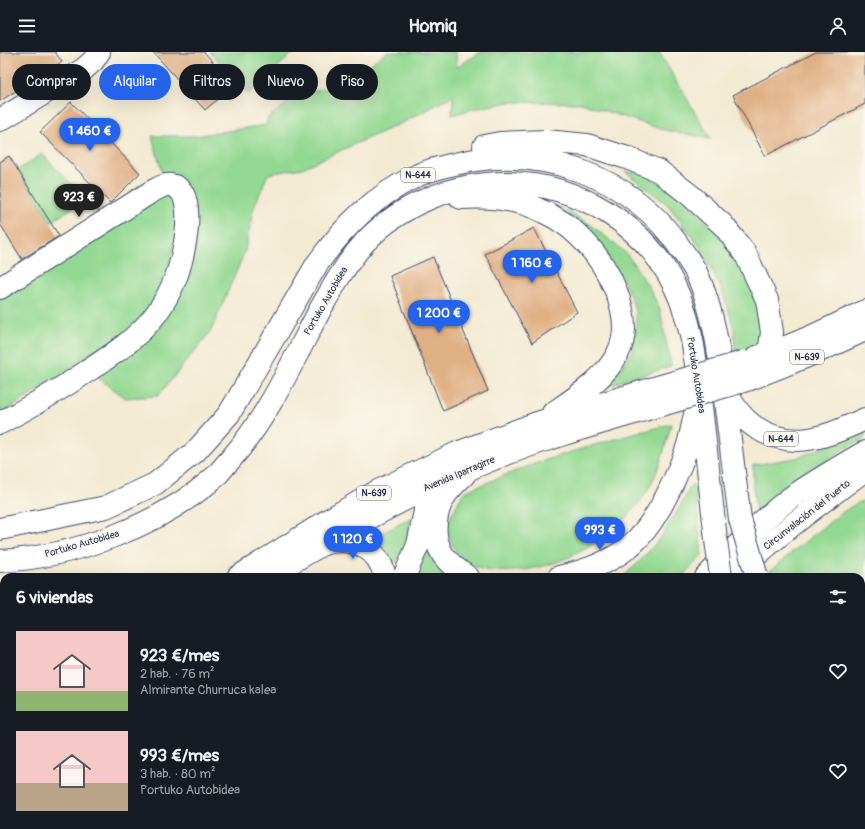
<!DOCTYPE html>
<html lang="es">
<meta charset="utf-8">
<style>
:root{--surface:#171b24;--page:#20242c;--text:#f1f3f6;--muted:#9ea1a6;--accent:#2563eb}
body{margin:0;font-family:Pangolin,sans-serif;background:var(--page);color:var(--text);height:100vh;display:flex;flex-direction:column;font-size:15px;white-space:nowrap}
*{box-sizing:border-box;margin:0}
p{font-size:13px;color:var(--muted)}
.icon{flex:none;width:22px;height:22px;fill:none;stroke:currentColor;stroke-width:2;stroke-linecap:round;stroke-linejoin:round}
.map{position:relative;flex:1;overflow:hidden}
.details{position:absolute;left:0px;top:521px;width:865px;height:256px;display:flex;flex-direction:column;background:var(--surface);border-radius:12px 12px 0 0;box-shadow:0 4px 16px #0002}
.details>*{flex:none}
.guide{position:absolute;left:12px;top:12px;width:400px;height:36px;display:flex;gap:8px}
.price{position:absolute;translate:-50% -34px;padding:0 9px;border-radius:14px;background:var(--accent);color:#fff;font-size:13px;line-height:26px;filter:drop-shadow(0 1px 2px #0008)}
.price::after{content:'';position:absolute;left:50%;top:24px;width:12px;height:9px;margin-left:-6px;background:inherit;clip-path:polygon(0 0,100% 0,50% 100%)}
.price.selected{background:#222;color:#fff}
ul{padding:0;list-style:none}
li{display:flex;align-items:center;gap:12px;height:100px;padding:0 16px}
li span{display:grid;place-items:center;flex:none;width:112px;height:80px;border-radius:0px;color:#555}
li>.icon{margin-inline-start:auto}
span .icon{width:48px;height:48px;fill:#fffc;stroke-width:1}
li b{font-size:17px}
h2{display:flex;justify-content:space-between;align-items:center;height:48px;padding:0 16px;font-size:17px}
.tag{padding:0 14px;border-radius:18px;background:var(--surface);box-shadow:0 4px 16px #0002;font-size:14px;line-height:36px}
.tag.selected{background:var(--accent);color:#fff}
header{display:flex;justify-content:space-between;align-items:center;height:52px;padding:0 16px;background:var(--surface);font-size:18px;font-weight:800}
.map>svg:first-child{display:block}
.green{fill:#93d892;stroke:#578478}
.building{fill:#e0b085}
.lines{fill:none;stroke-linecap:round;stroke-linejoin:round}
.minor-casing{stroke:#3b4b6f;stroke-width:24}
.highway-casing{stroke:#3b4b6f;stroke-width:24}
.minor{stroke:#fff;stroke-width:22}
.highway{stroke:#fff;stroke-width:22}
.rail{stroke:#1b2f5e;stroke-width:3;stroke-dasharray:6 3;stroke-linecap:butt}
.highway-bridge-casing{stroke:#3b4b6f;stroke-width:24;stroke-linecap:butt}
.highway-bridge{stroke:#fff;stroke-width:22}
.labels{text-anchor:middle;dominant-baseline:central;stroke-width:3.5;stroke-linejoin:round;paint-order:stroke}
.shield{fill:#fbf7ec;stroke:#5e6b89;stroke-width:1}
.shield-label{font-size:9px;font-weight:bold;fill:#1b2f5e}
.street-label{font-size:10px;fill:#1b2f5e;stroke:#fbf7ec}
</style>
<header><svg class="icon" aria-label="menu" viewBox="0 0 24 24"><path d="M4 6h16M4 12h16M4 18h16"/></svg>Homiq<svg class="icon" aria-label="person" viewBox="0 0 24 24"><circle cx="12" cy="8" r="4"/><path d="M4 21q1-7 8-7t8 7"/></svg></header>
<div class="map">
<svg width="865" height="777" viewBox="0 0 865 777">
<rect width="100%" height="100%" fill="#fbf7ec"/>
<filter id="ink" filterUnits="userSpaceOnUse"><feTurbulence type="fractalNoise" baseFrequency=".025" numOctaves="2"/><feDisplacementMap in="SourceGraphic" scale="8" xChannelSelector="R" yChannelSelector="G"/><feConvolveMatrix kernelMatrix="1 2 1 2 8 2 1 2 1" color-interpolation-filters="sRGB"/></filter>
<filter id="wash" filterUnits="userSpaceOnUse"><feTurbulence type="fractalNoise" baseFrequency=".012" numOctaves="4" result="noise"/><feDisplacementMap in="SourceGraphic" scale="16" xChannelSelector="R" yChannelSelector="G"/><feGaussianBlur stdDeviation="0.9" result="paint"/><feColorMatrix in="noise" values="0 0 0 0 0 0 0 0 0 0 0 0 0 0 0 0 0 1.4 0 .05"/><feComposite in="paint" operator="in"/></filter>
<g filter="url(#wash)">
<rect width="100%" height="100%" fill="#f3ead2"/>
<path class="green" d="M210,0H294L248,42Z
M387,0H456L457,15L481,0H659L711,87L664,78L581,51L510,50L473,57L452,63L453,44L406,69L302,116L268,122L254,155L245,199L211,279L158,344L125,346L95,323L125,303L193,181L164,127L152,84H194L266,73L268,66L295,45L322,37L358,21Z
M42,102L86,147L51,170L18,118Z
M624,119L642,121L671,138L693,156L730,195L754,242L761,274L759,293L735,300L734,276L722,238L700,195L668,153Z
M173,141L180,163L165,232L136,275L0,363V243L163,142Z
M552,151L590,172L627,202L649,235L660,258L671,314L601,336L611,330L623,313L632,298L636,278V260L625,231L586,177Z
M671,372C665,396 657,427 642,447C611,488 565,515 514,519C501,520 485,520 473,514C460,507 447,490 448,475C449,467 453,460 457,453C459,449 462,443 465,440C471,436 488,431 496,427C552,403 612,388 671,372Z
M865,377V386L842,398L756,459L753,436V413L796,406L817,398Z
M691,433H695L702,504L682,525H622C653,501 674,468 691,433Z
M865,448V637L861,635V525H772L769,520C787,504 804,490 823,476C836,465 849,454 865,448Z
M411,466C409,481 403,495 397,510H394L386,497L375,485Z
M428,500L448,525H414L424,503Z
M861,667L865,669V736L861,738Z
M124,773H148L152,777H118Z
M205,773H310L300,774L299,777H193Z
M507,773H542L543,777H508Z
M579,773H681L677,777H583Z"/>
<g id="blocks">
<path class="building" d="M0,0H55L62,10L0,49Z
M153,0H204L234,33L205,58Z
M816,0H865V52L765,104L733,43Z
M71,50L140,121L110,151L40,80Z
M9,104L59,184L22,207L0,172V110Z
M534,176L577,260L532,291L485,202Z
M433,205L488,339L443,359L390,224Z"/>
</g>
</g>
<g filter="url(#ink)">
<use href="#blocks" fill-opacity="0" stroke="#3b4b6f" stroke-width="1"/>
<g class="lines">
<g class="minor-casing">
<path id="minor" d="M0,68L84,17L93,9L99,0
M0,236L151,140C157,137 164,132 171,133C200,139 183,207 176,225C171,238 164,251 156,262C137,287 112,303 86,320C58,339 30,355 0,371
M323,492C351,483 379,495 385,525
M404,525L418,493L430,434
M706,525C733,498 759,470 789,447C813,430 839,415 865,400
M749,773V777
M776,773L777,777
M3,777L5,773
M38,777L40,773
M106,777L109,773"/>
</g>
<g class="highway-casing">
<path id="highway" d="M484,94L500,91L546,89L587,93L627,106L659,119L690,143L723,173L745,201L767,248L772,280L769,302L762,309L754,314L744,317
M461,146C488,144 519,147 544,160C557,166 569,174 579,184C606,210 637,264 618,301C606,326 575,346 553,361
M757,305C794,294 830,276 865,259
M750,327L810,303L865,278
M727,339C732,353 742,366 755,375C793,400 828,384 865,367
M464,423C457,430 450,436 445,444C440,451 437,461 436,470C433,497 446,511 468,525
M0,477L106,455L155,432L195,400L229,362L317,212C346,172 373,145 418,123C431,117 445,114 459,111C543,93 632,124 681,197C686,204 691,211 695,218C715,259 721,311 726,357C731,393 735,430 740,467
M0,509C74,505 159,474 215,425C220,420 225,413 230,408C269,364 293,308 321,256C334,233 347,210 365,190C402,151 456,130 509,131C577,132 645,172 675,235C694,274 697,320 702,363C707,405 711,446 716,488
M238,525L330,467L376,440L457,401L537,371L661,334
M266,525C336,484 406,443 481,412C541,387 603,370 665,352
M559,525C582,520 607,512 626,497C655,476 675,429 687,396C691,384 693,370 696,358
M733,525C774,485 819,452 865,418
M0,632L4,634
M861,653L865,655
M0,678L4,674
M553,773L555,777
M704,777L707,773"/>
</g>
<use href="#minor" class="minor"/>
<use href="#highway" class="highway"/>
<path class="rail" d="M861,751L865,749
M814,777L821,773"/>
<g class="highway-bridge-casing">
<path id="highway-bridge" d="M661,334L743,310
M665,352L747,328
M740,467L757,525
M716,488L721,525"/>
</g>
<use href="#highway-bridge" class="highway-bridge"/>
</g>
</g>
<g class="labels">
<g class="shield">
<rect x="401" y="116" width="34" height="14" rx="3"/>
<rect x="790" y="298" width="34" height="14" rx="3"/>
<rect x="764" y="380" width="34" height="14" rx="3"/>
<rect x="357" y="434" width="34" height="14" rx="3"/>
</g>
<g class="shield-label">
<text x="418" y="123">N-644</text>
<text x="807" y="305">N-639</text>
<text x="781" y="387">N-644</text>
<text x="374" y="441">N-639</text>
</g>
<g class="street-label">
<text transform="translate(326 249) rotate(-60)">Portuko Autobidea</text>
<text transform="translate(696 323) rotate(81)">Portuko Autobidea</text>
<text transform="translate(459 422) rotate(-23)">Avenida Iparragirre</text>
<text transform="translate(807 463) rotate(-38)">Circunvalación del Puerto</text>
<text transform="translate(82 492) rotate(-16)">Portuko Autobidea</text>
</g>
</g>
</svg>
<b class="price" style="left:90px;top:100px">1 460 €</b>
<b class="price selected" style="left:79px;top:166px">923 €</b>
<b class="price" style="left:532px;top:232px">1 160 €</b>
<b class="price" style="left:439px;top:282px">1 200 €</b>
<b class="price" style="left:600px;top:499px">993 €</b>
<b class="price" style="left:353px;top:508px">1 120 €</b>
<div class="guide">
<a class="tag">Comprar</a>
<a class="tag selected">Alquilar</a>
<a class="tag">Filtros</a>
<a class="tag">Nuevo</a>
<a class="tag">Piso</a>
</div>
<section class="details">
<h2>6 viviendas<svg class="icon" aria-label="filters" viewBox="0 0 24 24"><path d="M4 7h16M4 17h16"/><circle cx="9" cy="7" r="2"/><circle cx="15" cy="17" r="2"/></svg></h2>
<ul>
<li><span style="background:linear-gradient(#f6c9c9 75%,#8fb573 0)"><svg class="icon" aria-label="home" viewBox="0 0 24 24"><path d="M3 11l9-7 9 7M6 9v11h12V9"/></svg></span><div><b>923 €/mes</b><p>2 hab. · 76 m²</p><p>Almirante Churruca kalea</p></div><svg class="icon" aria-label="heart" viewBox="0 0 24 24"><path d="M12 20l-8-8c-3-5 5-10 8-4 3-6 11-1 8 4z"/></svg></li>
<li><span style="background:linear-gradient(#f6c9c9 65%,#b9a48a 0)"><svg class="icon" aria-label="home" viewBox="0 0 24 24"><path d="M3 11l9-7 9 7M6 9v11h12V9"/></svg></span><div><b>993 €/mes</b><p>3 hab. · 80 m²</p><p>Portuko Autobidea</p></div><svg class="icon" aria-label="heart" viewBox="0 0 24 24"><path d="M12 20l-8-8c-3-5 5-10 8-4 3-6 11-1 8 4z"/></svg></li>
</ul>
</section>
</div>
